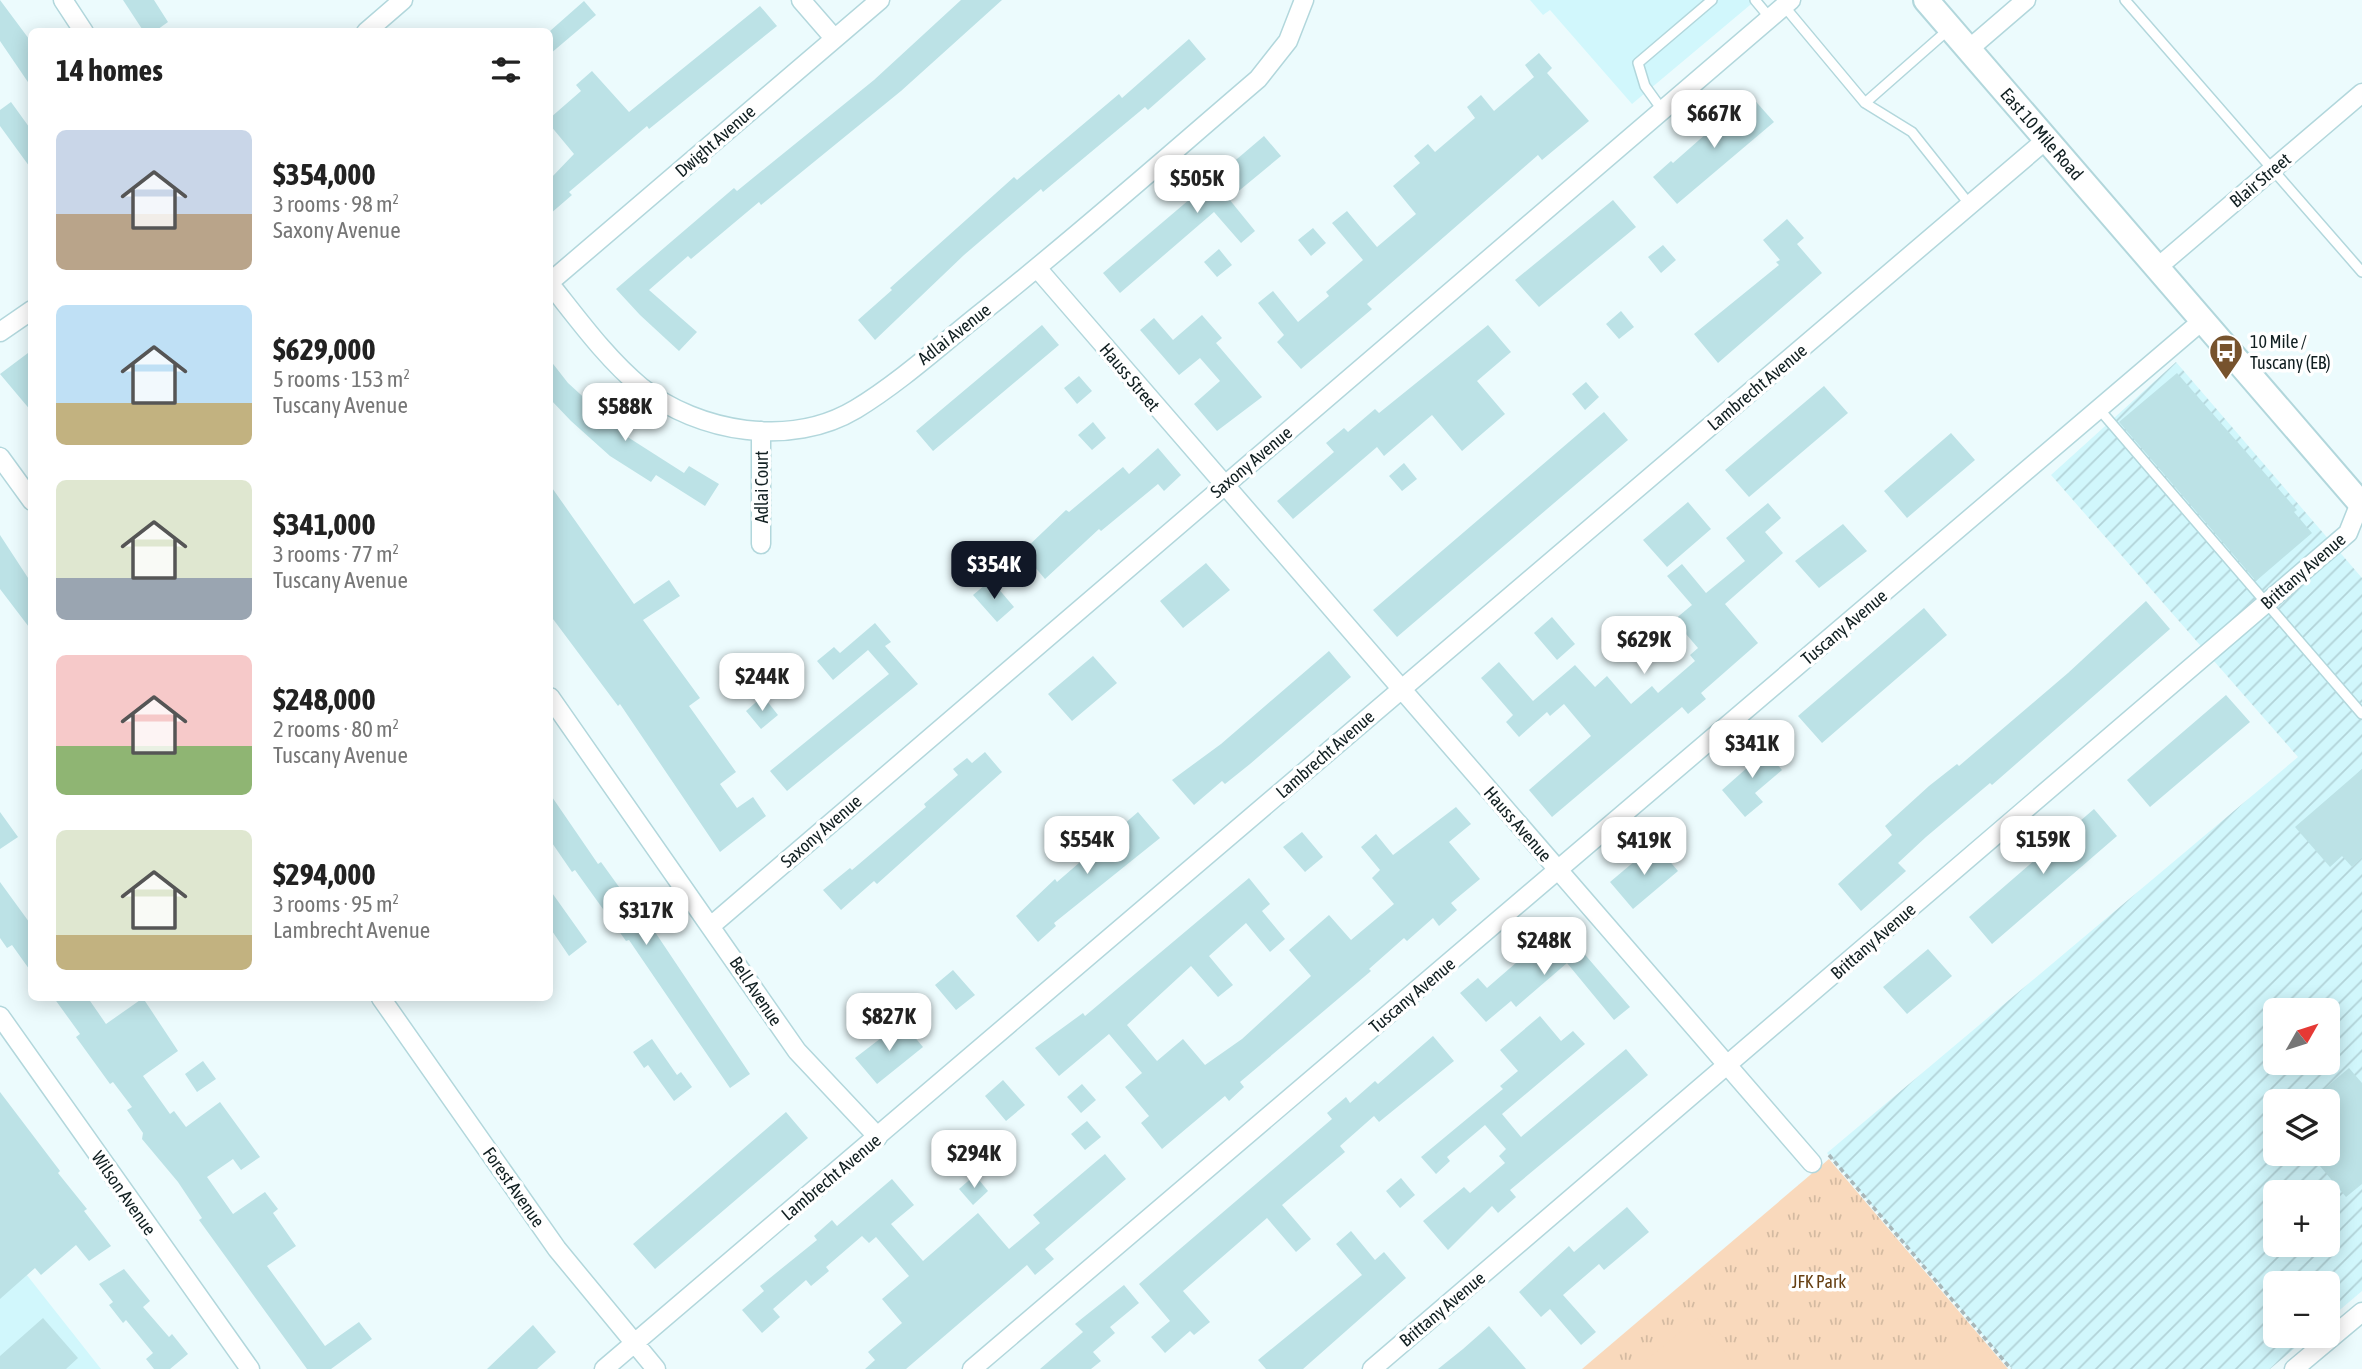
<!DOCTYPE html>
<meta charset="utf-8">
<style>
:root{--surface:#fff;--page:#f6f6f6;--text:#222;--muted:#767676;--accent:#111827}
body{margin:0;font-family:"Asap Condensed",sans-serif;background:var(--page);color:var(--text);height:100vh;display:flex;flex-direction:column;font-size:26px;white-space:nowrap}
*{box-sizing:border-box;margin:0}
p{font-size:23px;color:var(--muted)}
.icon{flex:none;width:38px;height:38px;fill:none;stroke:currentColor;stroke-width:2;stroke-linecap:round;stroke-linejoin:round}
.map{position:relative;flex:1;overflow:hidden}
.drawer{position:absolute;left:28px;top:28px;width:525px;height:973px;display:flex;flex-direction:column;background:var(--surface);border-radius:10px;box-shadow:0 4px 18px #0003}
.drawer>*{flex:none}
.needle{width:46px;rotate:51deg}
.buttons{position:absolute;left:2263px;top:998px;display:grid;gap:14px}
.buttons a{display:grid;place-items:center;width:77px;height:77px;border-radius:10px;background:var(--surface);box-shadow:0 4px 18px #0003;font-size:35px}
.price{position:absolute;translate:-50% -60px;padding:0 16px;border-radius:14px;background:#fff;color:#222;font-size:23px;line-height:46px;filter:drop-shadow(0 2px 4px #0008)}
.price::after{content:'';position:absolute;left:50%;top:42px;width:21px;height:16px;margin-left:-10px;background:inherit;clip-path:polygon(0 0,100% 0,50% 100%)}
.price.active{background:var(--accent);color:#fff}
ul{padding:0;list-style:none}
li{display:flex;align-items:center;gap:21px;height:175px;padding:0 28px}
li span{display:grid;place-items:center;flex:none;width:196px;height:140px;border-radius:10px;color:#555}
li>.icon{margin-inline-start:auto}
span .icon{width:84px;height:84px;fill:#fffc;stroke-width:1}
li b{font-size:30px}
h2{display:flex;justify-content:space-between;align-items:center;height:84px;padding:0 28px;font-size:30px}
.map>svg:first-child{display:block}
.built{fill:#d1f7fc}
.industrial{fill:url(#industrial-furrows);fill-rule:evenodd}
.grass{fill:url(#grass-tufts)}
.pitch{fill:#f9d9bc}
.building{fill:#bce2e6}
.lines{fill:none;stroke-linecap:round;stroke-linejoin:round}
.service-casing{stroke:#b2d7dc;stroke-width:12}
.minor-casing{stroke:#b2d7dc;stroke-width:21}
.secondary-casing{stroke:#b2d7dc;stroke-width:28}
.path{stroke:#a8b7b9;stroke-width:3.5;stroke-dasharray:5 3.5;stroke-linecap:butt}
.service{stroke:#fff;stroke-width:9}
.minor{stroke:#fff;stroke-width:18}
.secondary{stroke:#fff;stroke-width:24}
.labels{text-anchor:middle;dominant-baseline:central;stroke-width:7;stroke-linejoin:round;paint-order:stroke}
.street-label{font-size:18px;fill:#111f21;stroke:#fff}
.poi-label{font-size:18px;fill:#111f21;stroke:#fff;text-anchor:start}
.park-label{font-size:18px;fill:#663f12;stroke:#fff}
</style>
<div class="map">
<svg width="2362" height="1369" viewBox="0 0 2362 1369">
<defs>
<pattern id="industrial-furrows" width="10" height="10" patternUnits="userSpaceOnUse" patternTransform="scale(1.75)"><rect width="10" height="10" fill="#d1f7fc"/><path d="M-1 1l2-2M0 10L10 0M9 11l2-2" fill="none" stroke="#b2d3d8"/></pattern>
<pattern id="grass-tufts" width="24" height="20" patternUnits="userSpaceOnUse" patternTransform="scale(1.75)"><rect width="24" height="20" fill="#f9d9bc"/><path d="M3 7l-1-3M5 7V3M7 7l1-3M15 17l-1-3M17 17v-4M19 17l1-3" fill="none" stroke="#d4baa1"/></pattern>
</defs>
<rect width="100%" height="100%" fill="#ecfbfd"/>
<path class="built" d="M1530,0H1756L1632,104L1550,10L1543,15Z
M0,1241L101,1369H0Z"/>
<path class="industrial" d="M2176,362L2362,578V1291L2328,1320V1283H2275V1335H2310L2270,1369H2012L1827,1153L2298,757L2051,475ZM2275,1010H2328V1062H2275ZM2275,1101H2328V1153H2275ZM2275,1192H2328V1244H2275Z"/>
<path class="grass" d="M1829,1159L2008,1369H1582Z"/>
<path class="pitch" d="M1697,1318L1739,1369H1636Z
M1972,1334L2002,1369H1931Z"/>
<path class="building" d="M0,0L32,43V88L0,41Z
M123,0H154L168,22L154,32H144Z
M961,0H1002L901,91L761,205L759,202L691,259L688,256L649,290L697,332L679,351L640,315L616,289L734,188L737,191L874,80Z
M584,1L596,15L550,54V31Z
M760,6L777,26L649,129L647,126L569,192L572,195L550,214V179L574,154L550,125V118L581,91L576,85L592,71L629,112Z
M1189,39L1206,59L1148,110L1145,107L1043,192L1041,189L964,255L875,340L858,320L892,290L890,288L1014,177L1017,180L1119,94L1122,98Z
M1539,53L1552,68L1547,73L1589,121L1542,160L1538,155L1367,304L1372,309L1301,369L1277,342L1284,335L1258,303L1273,291L1298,322L1329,296L1326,292L1363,260L1332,223L1347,211L1377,247L1416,214L1393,186L1420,163L1414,156L1428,144L1435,152L1475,118L1467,107L1481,95L1494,111L1534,77L1525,65Z
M1750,95L1774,122L1677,204L1653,177L1671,161L1673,163Z
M11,102L32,131V170L0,126V110Z
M1264,136L1281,156L1229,199L1255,231L1241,243L1214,212L1120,293L1103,273Z
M1613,200L1636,227L1539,307L1515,280Z
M1787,219L1804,238L1797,244L1822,273L1718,363L1694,334L1779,265L1776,262L1780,260L1763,240Z
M1313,228L1326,243L1311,256L1298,240Z
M1663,245L1676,260L1661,273L1648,257Z
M1219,249L1232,265L1217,277L1204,262Z
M1621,311L1634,327L1619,339L1606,324Z
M1202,315L1222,338L1216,343L1262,397L1217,431L1194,404L1220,381L1200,358L1179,375L1140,330L1154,318L1173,340Z
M1042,325L1059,345L933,451L916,431Z
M1488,325L1511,352L1477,381L1505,414L1462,451L1432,415L1384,456L1377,447L1293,519L1277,501L1334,452L1326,443L1344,428L1348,432L1375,409L1379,413Z
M32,350V412L0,374Z
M550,360L568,383L626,436L684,473L689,466L719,484L705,506L656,475L651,482L610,456L571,421L550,399Z
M2177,373L2297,510L2294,512L2312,533L2256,581L2119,422Z
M1079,376L1092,391L1077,404L1064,388Z
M1586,382L1599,397L1585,410L1572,394Z
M1824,386L1848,413L1749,497L1725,470Z
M1604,412L1628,440L1397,637L1373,610Z
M1093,422L1106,438L1092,450L1078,435Z
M1951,433L1975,460L1907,518L1884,491Z
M1158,448L1181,475L1164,491L1158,484L1101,531L1099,529L1045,579L1022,552L1066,510L1069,512L1123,467L1129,474Z
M1404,463L1417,479L1402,491L1389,476Z
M550,485L634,604L669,580L680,596L643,620L700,698L689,706L736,772L720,784L737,808L753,797L766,816L720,852L620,704L618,706L550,615Z
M1688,502L1711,529L1667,567L1643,540Z
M1768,503L1781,518L1765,532L1783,553L1725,604L1758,643L1701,693L1706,699L1688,714L1682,707L1552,817L1529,790L1591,736L1564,704L1550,716L1547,712L1519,737L1506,722L1513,715L1481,678L1499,662L1533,701L1575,665L1595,687L1607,676L1631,704L1652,686L1658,693L1695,661L1690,655L1698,648L1674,620L1692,605L1667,576L1682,564L1706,593L1745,561L1726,538Z
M1843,524L1867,551L1819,588L1795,561Z
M0,535L32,584V631L0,589Z
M1206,563L1230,590L1183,628L1160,601Z
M991,580L1014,607L997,622L973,595Z
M2146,601L2170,629L1992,785L1990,783L1926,837L1898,863L1906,871L1861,911L1838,884L1892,835L1885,826L1929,786L1957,764L1959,766L2068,673Z
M1924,608L1947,635L1822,743L1798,716Z
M1552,617L1575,644L1557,660L1534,633Z
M875,623L891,642L885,646L918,684L787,791L770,771L889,674L868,650L833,680L817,661L834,647L840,653Z
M1329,651L1351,677L1250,764L1225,784L1222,781L1194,805L1172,780L1221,744Z
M1093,656L1117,683L1072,721L1048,694Z
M2226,695L2250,722L2150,807L2127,780Z
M763,696L778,715L761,729L746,711Z
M1759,743L1782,770L1755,793L1763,802L1745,817L1722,790L1748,767L1741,758Z
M985,752L1002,772L877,884L874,881L841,910L823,890L850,868L852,870L926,807L924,804L958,775L953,769L967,758L972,763Z
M2362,769V858L2352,867L2342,856L2330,867L2295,827Z
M550,794L598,864L601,862L653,934L655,932L750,1074L730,1088L629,940L626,941L575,870L572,872L550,840Z
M1456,807L1471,824L1449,842L1480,879L1451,903L1457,910L1439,926L1433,918L1407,941L1404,938L1369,969L1371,971L1240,1082L1244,1087L1229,1101L1225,1096L1162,1149L1141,1123L1149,1116L1125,1087L1142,1073L1109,1034L1059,1076L1035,1048L1083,1013L1085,1016L1249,878L1270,904L1262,911L1285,939L1270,952L1246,923L1209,956L1233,985L1218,997L1191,966L1127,1025L1157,1061L1183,1039L1205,1065L1242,1039L1311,976L1289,950L1329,915L1351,940L1394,904L1372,878L1380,870L1361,847L1376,834L1393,855Z
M2094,809L2117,836L1992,944L1969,917Z
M0,812L18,837L0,849Z
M1138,812L1160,838L1054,923L1056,926L1038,942L1016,916L1055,879L1057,882Z
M1302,832L1323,857L1305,872L1283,847Z
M1655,844L1678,871L1633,909L1610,882Z
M0,882L32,926V973L12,945L7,948L0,938Z
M550,890L587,942L569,956L550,928Z
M1563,922L1585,947L1581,950L1630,1007L1614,1020L1567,963L1516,1007L1511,1001L1486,1022L1460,993L1478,978L1487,988Z
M1928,949L1952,976L1907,1014L1883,987Z
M953,970L975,995L956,1010L935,985Z
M54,998H88L106,1024L143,998L178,1051L143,1076L170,1114L174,1111L186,1127L220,1102L260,1157L241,1170L233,1159L207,1177L233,1214L265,1192L278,1209L273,1213L296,1246L267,1266L325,1346L359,1322L372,1339L331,1369H307L199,1220L202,1218L178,1182L142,1139L143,1133L127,1110L132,1107L113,1082L110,1084L76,1037L80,1034Z
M1540,1016L1561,1041L1573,1031L1585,1044L1502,1114L1521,1137L1626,1049L1648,1075L1510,1190L1516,1197L1498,1213L1492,1206L1448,1250L1423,1221L1464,1187L1470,1193L1505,1163L1499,1156L1506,1149L1485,1125L1447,1157L1450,1161L1436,1174L1421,1157L1503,1089L1500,1086L1518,1071L1500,1050Z
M902,1022L923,1047L877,1084L855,1058Z
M1433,1036L1454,1061L1379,1122L1374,1116L1340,1146L1345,1152L1282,1205L1311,1239L1296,1252L1267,1218L1183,1291L1210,1322L1194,1335L1190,1331L1165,1353L1151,1337L1170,1321L1139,1284L1332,1119L1327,1113L1346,1097L1350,1103L1375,1081L1378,1084Z
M652,1039L677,1075L681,1072L692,1087L674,1101L648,1065L644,1068L633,1052Z
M203,1061L216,1079L197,1092L185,1074Z
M2349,1068L2362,1083V1184L2346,1197L2309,1153H2328V1101H2310Z
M1003,1080L1025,1105L1006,1121L985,1096Z
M1082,1084L1096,1100L1081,1113L1067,1097Z
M0,1092L60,1171L58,1173L87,1209L84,1211L111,1246L89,1261L76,1245L41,1275L35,1268L0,1299Z
M786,1112L808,1138L655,1269L633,1244Z
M1087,1121L1101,1137L1085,1150L1071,1134Z
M1105,1154L1126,1179L1045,1249L1054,1259L1035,1275L1027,1265L906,1369H865L875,1360L868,1352L902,1323L882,1299L909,1276L876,1237L869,1243L862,1236L826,1267L829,1271L811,1286L806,1280L773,1309L780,1317L762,1333L742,1310L764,1291L760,1286L817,1240L814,1236L832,1220L837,1226L892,1179L914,1205L891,1224L923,1261L978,1213L1009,1249L1040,1223L1033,1215Z
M975,1175L988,1191L973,1205L959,1189Z
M1401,1178L1415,1195L1400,1208L1386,1191Z
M1627,1207L1649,1232L1604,1270L1599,1264L1563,1295L1596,1332L1581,1345L1550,1309L1541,1317L1519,1292L1569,1246L1574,1252Z
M1351,1231L1375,1260L1384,1252L1406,1278L1303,1369H1266L1258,1360L1362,1275L1336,1244Z
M124,1269L150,1301L143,1307L169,1337L172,1334L188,1354L170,1369H154L146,1359L153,1353L126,1320L123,1323L109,1305L113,1302L99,1284Z
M1124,1285L1139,1303L1110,1327L1115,1333L1093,1352L1101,1361L1091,1369H1040L1083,1332L1075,1324Z
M43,1318L78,1358L66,1369H0V1356Z
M533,1325L556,1352L537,1369H487Z
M1489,1326L1526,1369H1438L1463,1349Z"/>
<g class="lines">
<g class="service-casing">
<path id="service" d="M1755,0L1770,18
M2125,0L2362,272
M1784,6L1865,103L1912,132L1970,205
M1865,103L1948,30
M1663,111L1645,86L1638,63L1712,0
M2099,409L2362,714"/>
</g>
<g class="minor-casing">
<path id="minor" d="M63,0L84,32
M801,0L834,38
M366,32L403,0
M1969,49L2026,0
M2158,267L2362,93
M1037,268L1812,1163
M550,282L880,0
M550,284C578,319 606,358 641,387C699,433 791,448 856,409C902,381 944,342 986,309C1079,235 1168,156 1258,79L1288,41L1304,0
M0,332L32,310
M761,431V544
M0,457L32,501
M550,697L797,1051L878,1137
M712,925L1791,0
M381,998L557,1249L656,1369
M0,1016L250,1369
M604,1369L2047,139
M972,1369L2203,320
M1372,1369L2348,533L2362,498
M2294,1369L2362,1312"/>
</g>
<g class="secondary-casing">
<path id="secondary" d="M1926,0L2362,505"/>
</g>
<path class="path" d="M1829,1155L2011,1369"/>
<use href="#service" class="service"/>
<use href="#minor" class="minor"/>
<use href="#secondary" class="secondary"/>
</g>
<defs>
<g id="bus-pin" transform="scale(1.75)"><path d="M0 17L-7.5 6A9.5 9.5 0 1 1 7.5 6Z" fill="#77532d" stroke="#fff"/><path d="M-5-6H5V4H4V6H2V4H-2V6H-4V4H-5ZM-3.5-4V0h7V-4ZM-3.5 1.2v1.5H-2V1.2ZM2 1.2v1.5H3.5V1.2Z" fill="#fff"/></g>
</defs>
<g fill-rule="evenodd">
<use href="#bus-pin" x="2226" y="351"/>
</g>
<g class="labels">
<g class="street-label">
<text transform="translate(2042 134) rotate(49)">East 10 Mile Road</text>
<text transform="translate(715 141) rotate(-41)">Dwight Avenue</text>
<text transform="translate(2260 180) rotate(-40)">Blair Street</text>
<text transform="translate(954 334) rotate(-38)">Adlai Avenue</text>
<text transform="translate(1130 377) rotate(50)">Hauss Street</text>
<text transform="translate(1757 387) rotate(-40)">Lambrecht Avenue</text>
<text transform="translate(1251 462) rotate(-40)">Saxony Avenue</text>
<text transform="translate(761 487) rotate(-90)">Adlai Court</text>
<text transform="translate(2303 571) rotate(-41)">Brittany Avenue</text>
<text transform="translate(1844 627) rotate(-40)">Tuscany Avenue</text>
<text transform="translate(1325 754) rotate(-41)">Lambrecht Avenue</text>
<text transform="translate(1518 824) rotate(49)">Hauss Avenue</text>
<text transform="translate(821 831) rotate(-41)">Saxony Avenue</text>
<text transform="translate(1873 941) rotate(-41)">Brittany Avenue</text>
<text transform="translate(756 991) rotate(56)">Bell Avenue</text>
<text transform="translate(1412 995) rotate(-40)">Tuscany Avenue</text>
<text transform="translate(831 1177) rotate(-40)">Lambrecht Avenue</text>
<text transform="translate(514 1187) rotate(55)">Forest Avenue</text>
<text transform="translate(124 1193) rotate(55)">Wilson Avenue</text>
<text transform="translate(1442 1309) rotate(-40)">Brittany Avenue</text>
</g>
<g class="poi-label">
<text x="2250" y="341">10 Mile /<tspan x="2250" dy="21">Tuscany (EB)</tspan></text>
</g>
<g class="park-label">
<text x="1819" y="1281">JFK Park</text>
</g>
</g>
</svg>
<div class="buttons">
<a><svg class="needle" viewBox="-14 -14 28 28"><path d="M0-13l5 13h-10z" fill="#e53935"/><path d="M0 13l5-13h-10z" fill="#767676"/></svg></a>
<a><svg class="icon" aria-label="layers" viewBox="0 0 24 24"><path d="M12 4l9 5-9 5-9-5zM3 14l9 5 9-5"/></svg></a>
<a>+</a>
<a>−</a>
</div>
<b class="price" style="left:1714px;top:150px">$667K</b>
<b class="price" style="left:1197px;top:215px">$505K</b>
<b class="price" style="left:625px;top:443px">$588K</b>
<b class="price active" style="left:994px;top:601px">$354K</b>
<b class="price" style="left:1644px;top:676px">$629K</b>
<b class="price" style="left:762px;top:713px">$244K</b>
<b class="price" style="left:1752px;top:780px">$341K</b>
<b class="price" style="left:1087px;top:876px">$554K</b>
<b class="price" style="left:2043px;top:876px">$159K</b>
<b class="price" style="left:1644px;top:877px">$419K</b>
<b class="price" style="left:646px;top:947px">$317K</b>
<b class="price" style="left:1544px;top:977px">$248K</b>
<b class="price" style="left:889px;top:1053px">$827K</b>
<b class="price" style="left:974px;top:1190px">$294K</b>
<section class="drawer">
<h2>14 homes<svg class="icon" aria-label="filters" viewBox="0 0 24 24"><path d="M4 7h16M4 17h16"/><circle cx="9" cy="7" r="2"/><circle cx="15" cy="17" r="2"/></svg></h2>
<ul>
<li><span style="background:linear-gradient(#c9d6e8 60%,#b9a48a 0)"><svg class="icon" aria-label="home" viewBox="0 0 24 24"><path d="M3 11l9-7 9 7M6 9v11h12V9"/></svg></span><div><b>$354,000</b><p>3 rooms · 98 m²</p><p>Saxony Avenue</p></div></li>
<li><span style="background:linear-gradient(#bfe0f5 70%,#c2b280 0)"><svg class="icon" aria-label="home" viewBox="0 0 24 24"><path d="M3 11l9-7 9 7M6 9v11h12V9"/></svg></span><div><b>$629,000</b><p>5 rooms · 153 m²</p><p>Tuscany Avenue</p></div></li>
<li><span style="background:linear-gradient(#dfe7d0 70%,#9aa5b1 0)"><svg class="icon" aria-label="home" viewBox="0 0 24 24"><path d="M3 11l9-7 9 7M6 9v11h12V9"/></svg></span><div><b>$341,000</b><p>3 rooms · 77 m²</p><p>Tuscany Avenue</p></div></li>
<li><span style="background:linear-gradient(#f6c9c9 65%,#8fb573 0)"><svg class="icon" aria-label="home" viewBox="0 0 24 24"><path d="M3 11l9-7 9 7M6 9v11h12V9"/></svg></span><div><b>$248,000</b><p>2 rooms · 80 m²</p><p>Tuscany Avenue</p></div></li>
<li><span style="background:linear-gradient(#dfe7d0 75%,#c2b280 0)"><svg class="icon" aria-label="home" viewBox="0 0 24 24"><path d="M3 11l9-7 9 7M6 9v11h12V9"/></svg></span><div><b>$294,000</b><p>3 rooms · 95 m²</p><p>Lambrecht Avenue</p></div></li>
</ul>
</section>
</div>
